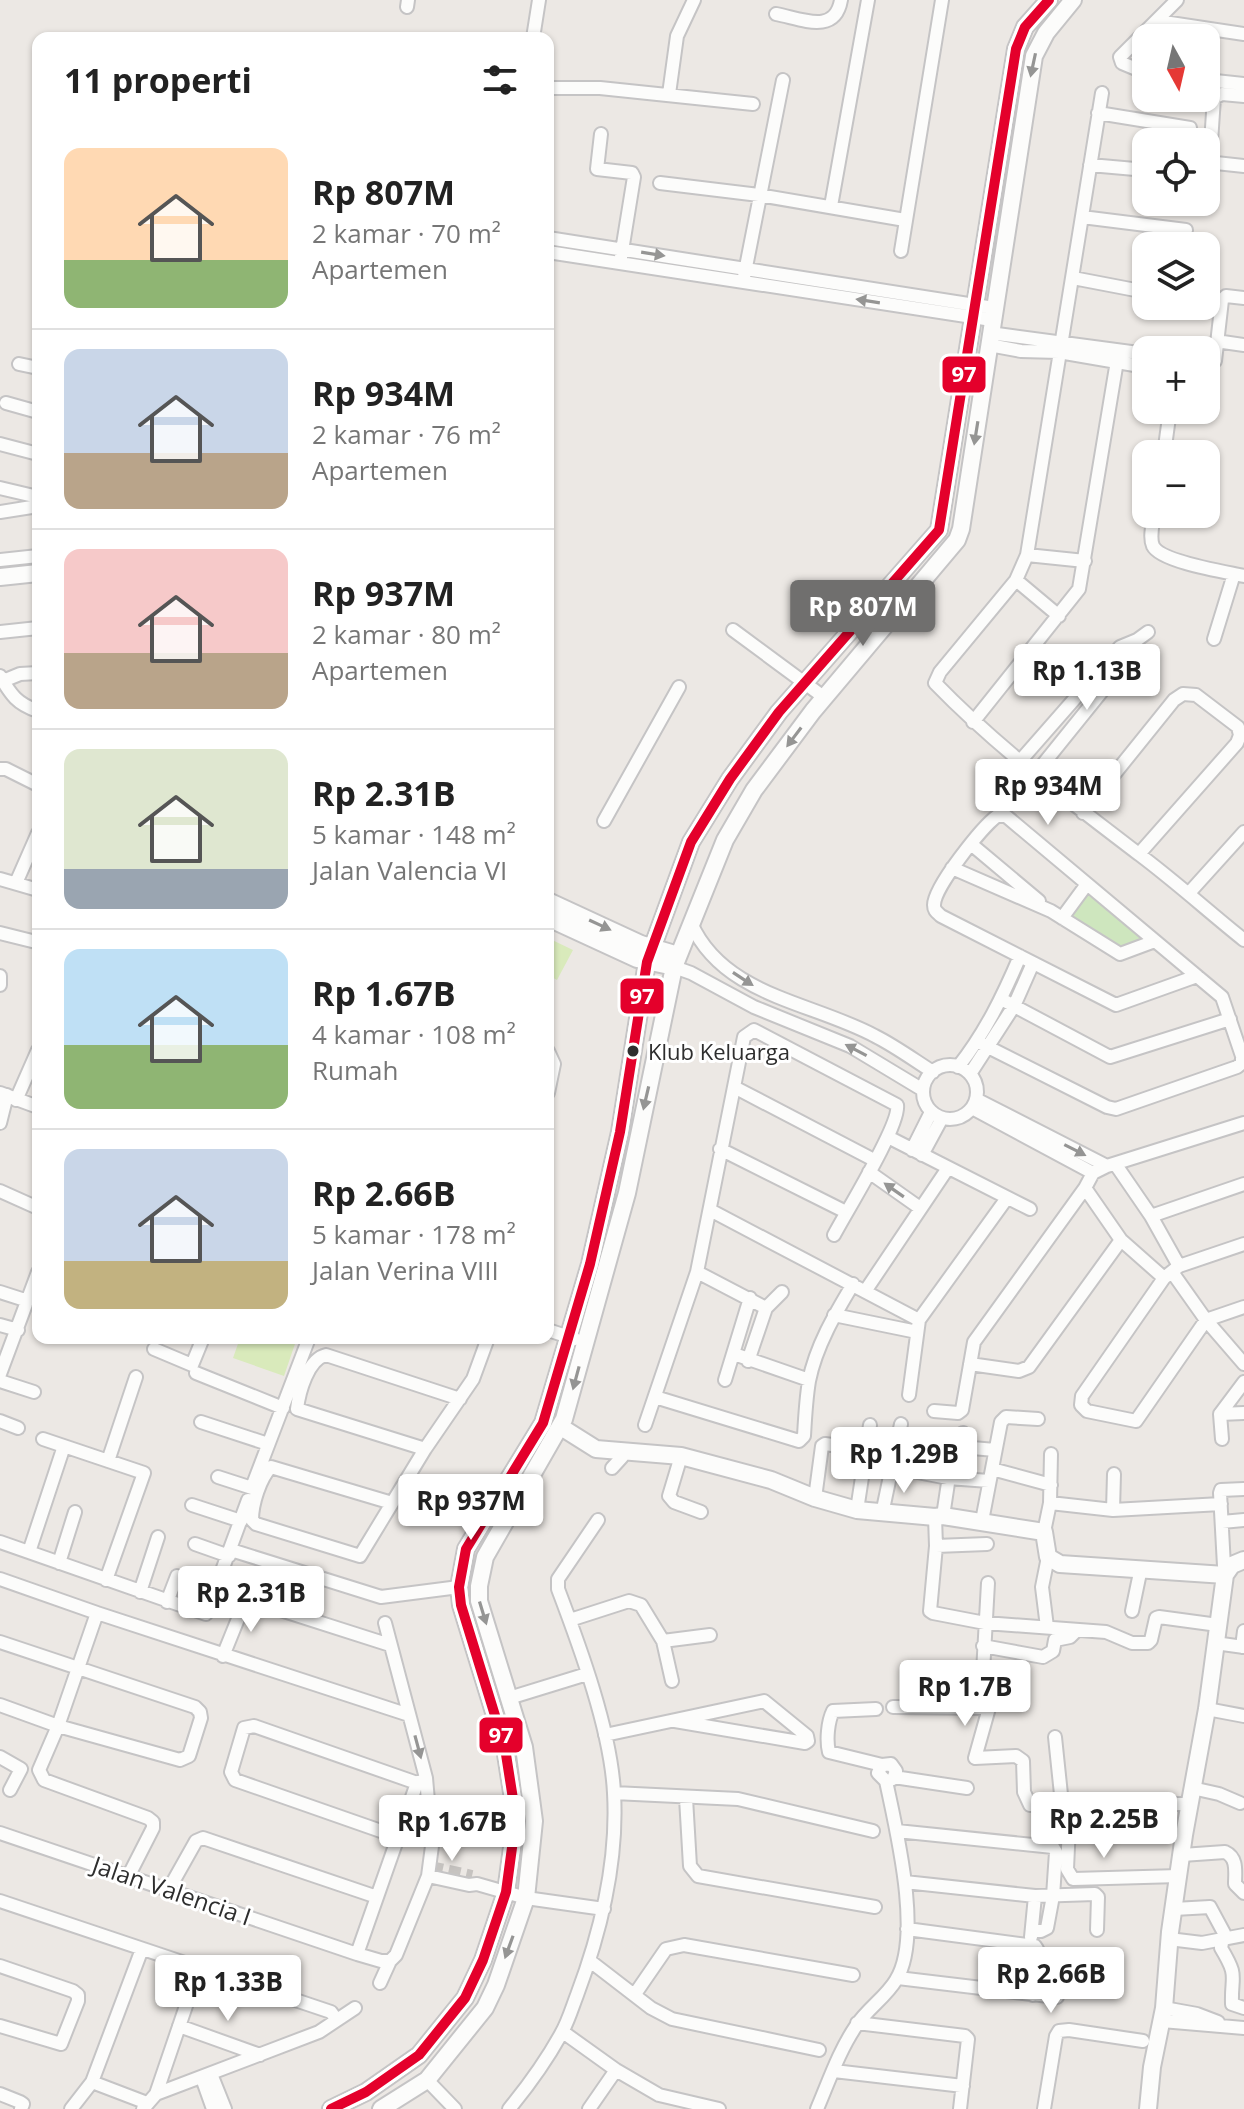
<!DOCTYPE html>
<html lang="id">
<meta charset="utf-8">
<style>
:root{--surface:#fff;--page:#f2f2f2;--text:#222;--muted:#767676;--line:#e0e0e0;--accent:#706f6e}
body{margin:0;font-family:"Open Sans",sans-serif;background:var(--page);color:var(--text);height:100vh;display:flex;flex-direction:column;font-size:30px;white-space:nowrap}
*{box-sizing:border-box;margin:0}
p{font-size:26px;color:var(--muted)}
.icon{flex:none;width:44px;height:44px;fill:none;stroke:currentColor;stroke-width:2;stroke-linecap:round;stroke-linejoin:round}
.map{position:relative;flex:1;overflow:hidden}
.panel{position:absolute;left:32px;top:32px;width:522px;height:1312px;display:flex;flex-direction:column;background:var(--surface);border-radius:16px;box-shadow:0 2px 6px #0004}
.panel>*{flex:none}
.needle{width:52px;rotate:172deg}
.controls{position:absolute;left:1132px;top:24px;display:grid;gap:16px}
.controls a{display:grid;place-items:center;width:88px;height:88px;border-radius:16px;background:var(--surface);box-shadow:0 2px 6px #0004;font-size:40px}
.price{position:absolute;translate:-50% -68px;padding:0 18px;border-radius:8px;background:#fff;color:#222;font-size:26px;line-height:52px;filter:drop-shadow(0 2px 4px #0008)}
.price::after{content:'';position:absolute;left:50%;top:48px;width:24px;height:18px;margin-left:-12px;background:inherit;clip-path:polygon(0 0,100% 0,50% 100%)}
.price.on{background:var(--accent);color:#fff}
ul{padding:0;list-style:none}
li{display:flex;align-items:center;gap:24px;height:200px;padding:0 32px}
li+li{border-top:2px solid var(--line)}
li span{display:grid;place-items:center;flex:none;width:224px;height:160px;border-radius:16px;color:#555}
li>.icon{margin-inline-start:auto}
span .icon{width:96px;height:96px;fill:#fffc;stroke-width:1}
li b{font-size:34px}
h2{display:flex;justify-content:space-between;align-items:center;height:96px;padding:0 32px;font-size:34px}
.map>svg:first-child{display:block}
.green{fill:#cee6be}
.pitch{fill:#d9eabb}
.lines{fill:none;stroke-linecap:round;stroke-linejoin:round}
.street-tunnel{stroke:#c6c3c0;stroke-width:12;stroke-dasharray:12 6;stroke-linecap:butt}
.street-casing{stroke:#c5c4c5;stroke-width:16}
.secondary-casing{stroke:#c5c4c5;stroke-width:20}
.street{stroke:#fcfcfb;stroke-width:12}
.secondary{stroke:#fcfcfb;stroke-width:16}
.bus-1-casing{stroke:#fff;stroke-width:16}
.bus-1{stroke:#e4002b;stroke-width:10}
.oneway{fill:#959594}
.bus-dot{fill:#2e2e2e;stroke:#fff;stroke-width:3}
.labels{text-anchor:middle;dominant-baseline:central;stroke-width:6;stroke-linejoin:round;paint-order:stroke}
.bus-label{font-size:22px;fill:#2e2e2e;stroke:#fff;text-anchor:start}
.street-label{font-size:24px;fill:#2e2e2e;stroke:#fff}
.line-badge{stroke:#fff;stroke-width:3}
.badge-label{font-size:22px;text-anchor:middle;font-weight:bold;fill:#fff}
</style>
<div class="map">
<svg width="1244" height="2109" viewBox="0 0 1244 2109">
<rect width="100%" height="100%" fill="#ece8e4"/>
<path class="green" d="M1086,888L1144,936V940L1120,949L1067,918Z"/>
<path class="pitch" d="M548,938L573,950L557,980L548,975Z
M240,1338H297L284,1376L233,1358Z"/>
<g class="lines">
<path class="street-tunnel" d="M431,1867L472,1876"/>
<g class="street-casing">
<path id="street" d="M407,7L408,0
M776,14C802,19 835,35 841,0
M1157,21L1244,34
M533,38L539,0
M1146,73L1122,63L1120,57L1177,0
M1206,80L1244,84
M548,88H600L753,104
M1102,93L1027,555L1016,580L940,672L935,683C997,747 1069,801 1140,855C1176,882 1209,912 1244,940
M669,94L677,36L694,0
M1244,96L1222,94L1214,98L1210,157L1216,163L1244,166
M1098,113L1190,128L1192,142
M601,134L597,169L632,173L634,177L621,257
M1090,165L1146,170
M660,183L759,195L905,220
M831,206L868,0
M1082,217L1186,230
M548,238L994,308
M901,251L942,0
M548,252L992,320
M744,277L783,80
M1073,278L1146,292
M990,333L1146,354
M1216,341L1244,345
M989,345L1021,351L1059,352L1146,367
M19,364L38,368
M1206,367L1215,361L1222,300L1226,296L1244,298
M6,403L38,412
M0,444L38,454
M1164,454L1170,410
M0,488L38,497
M0,512L38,506
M1154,514C1153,524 1149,537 1153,546C1161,562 1226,572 1244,576
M1027,555L1085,561
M0,560L38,556
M1016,580L1059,616
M733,630L825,698
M0,632L38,628
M1214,639L1234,574
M0,676C11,695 17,704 38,711
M3,681L20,674L38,673
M973,722L1079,589L1117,361
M1021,760L1120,647L1137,640L1148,632
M0,769H6L38,785
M1036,773L1132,654L1137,640
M1083,813L1174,700L1183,694L1196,695L1238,727L1240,735L1237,743L1139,854
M604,821L679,687
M971,844L1039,901
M952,868L1051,911L1120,954L1155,941
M0,879L38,890
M16,883L38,833
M1189,893L1244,832
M1062,918L1087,884
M691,923C723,996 812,1002 875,1036C895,1046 914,1060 933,1072
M0,933L36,942
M674,967L691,973L754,1007L850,1046L923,1090
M0,976V985
M1001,999L1110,1057L1230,1019
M978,1042L1107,1107L1116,1109L1237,1067L1242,1063V1056L1222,997L1006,816H997C982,827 934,887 934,905C934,911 937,912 941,916L1116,1005L1197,976
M548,1051L554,1064L548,1093
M923 1092a27 27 0 1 1 54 0a27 27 0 1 1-54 0Z
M958,1067C985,1033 1003,996 1020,956
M970,1074L1014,1006L1033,963
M736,1088L874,1160
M0,1093L38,1107
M976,1099L1107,1166
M16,1100L38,1050
M972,1108L1093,1173
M0,1123L7,1095
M888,1137L1030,1209
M720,1149L846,1212
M912,1150L931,1112
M922,1155L942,1118
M1116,1165L1151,1216L1179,1266
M869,1172L920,1208
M1085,1188L1121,1240L1164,1278
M0,1191L38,1208
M710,1210L919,1320
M1151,1216L1244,1184
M1244,1244L1179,1266L1164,1278L1082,1396L1081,1405L1087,1411L1136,1421L1206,1320L1244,1307
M697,1272L766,1308
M1172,1272L1206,1320L1244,1364
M866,1290L948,1168
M0,1292L28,1301
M834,1315L917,1332
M0,1325L18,1330
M548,1330L575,1339
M154,1349L192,1365L203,1338
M734,1354L809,1380
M748,1361L766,1308L782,1292
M970,1364L1019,1371L1029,1367L1121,1240
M196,1373L283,1408
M0,1374L38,1272
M725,1380L750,1298
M0,1381L34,1392
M909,1395L919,1320L1007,1198
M655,1397L799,1441L804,1436C805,1418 806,1399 809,1381C816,1346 835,1314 853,1284
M934,1411L958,1413L962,1410L974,1342L1085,1188L1093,1173L1107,1166L1244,1123
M1220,1414L1244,1382
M1220,1414L1222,1439
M1220,1414L1244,1413
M0,1421L18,1428
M201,1422L268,1444
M645,1425L697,1272L744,1037L754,1030L897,1105C901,1124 846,1212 834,1235
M963,1433L961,1447L995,1450
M43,1439L144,1473L106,1580
M425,1449L297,1409C299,1392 308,1359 326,1355L460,1399
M681,1456L669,1496L674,1502L701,1512
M108,1461L136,1377
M892,1467L948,1478L989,1481
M612,1468L622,1457L623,1451
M992,1469L1051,1485
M218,1477L252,1488
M254,1482L309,1338
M815,1498L822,1446L825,1444L846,1447
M392,1503L271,1467C260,1478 252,1504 252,1520L256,1524L360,1556L425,1449L473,1379L488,1338
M1050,1503L1113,1510L1221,1504
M192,1505L241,1521
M857,1510L870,1425
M1113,1510L1114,1474
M882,1514L901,1424
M943,1516L953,1450L961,1447
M935,1517L936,1546
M982,1521L1001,1422L1006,1417L1038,1419
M1222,1522L1244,1520
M1044,1532L1050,1503L1051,1454
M0,1542L206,1614L248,1500
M195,1544L229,1556
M987,1544L936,1546L930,1611L933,1613L985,1623L1106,1632L1132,1643H1148L1151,1640L1156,1618L1159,1617L1218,1625
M231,1550L381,1597L459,1587
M29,1552L64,1446
M59,1563L75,1512
M1228,1570L1224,1566L1220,1493L1221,1490L1244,1489
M0,1579L97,1613L58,1726L39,1770L44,1780L148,1818L153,1822V1828L129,1875
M140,1592L158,1537
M167,1602L177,1576
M1132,1611L1141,1568
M97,1613L409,1715
M570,1620L629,1601L641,1605L663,1641L672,1681
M1047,1627L1042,1587L1048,1557
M663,1641L710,1635
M0,1642L195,1707L200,1712L201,1718L189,1756L180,1760L58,1726L0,1705
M1215,1643L1244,1647
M983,1646L1043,1657L1053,1651L1055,1640L1070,1637L1077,1630
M1242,1647L1244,1631
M223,1656L246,1599L390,1645
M509,1698L587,1674
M893,1707L989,1708L983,1672L988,1583
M989,1708L975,1758L1016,1756L1023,1761L1024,1792L1030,1805L1189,1804
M876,1709L833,1711C828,1721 826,1740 829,1752L882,1765L891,1764L896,1771L893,1779L886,1781L878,1773L882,1765
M1207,1709L1244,1716
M605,1735L764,1701L807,1736L808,1741L805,1743L675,1721
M1055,1737L1062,1804
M0,1757L21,1769L10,1790
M894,1777L967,1788
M1192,1788L1219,1794L1240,1803
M614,1793L738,1799L873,1831
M686,1798L690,1866L698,1876L875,1907
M1070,1804L1067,1869L1073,1879L1179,1876
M897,1831L1053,1847L1056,1852L1053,1896L1047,1928L1041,1931H1032
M0,1833L357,1954L381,1961H390
M398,1837L235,1780L231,1772L244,1728L254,1726L417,1783
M1182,1855L1225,1852C1238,1858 1235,1872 1235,1884L1244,1893
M428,1876L469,1885L477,1884L526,1898L604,1909
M905,1882L1035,1896L1095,1894L1098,1897L1097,1930
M169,1889L196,1841L203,1838L377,1897
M0,1901L331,2012L336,2019
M1174,1909L1210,1907L1224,1933L1221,1948C1239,1978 1231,1974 1232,2004L1244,2008
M907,1929L1035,1946L1037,1949L1033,1995
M1031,1937L1035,1896
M1169,1939L1202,1943L1244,1935
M357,1954L417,1783L424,1780
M590,1961L651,2008L672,2019L819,2050
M0,1966L73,1991L78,1995V2001L61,2044L0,2026
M898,1978L1057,1997
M380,1983L390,1961L396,1955L428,1876L432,1846L426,1778L385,1623
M635,1994L666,1949L684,1945L853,1975
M1164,2008L1197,2014L1218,2022
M1162,2021L1244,2028
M857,2023L965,2036L968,2039L960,2109
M179,2026L260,2055
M563,2032L616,2070L659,2095L719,2109
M834,2071L963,2086
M211,2074L225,2109
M202,2078L213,2109
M427,2080L455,2109
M92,2082L147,2103
M0,2094L20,2102L23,2104L21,2109
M156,2094L187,2003
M71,2109L92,2082L142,1949
M143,2109L156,2094L319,2032L355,2008
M509,2109C528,2086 546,2061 561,2034C568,2022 572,2008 577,1995C601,1931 618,1862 614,1793C611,1731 580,1647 558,1589V1579L598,1520
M589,2109L616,2070
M817,2109C829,2081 839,2051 856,2026C867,2009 886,1997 896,1980C923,1937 896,1829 886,1781
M1044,2109L1056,2036L1059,2031L1069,2030L1143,2041"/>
</g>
<g class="secondary-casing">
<path id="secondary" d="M0,577L38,573
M548,901L641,944L678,955
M548,918L637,959L674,967
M561,1427L596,1449L681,1456L771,1480L815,1498L857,1510L935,1517L943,1516L1044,1532L1048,1557L1060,1564L1225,1575
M331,2109L366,2092L419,2055L465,1998L483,1960L506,1892L516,1818L505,1748L461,1605L459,1587L466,1549L543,1423L590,1264L620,1132L647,962L691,842L730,779L779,712L939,530L1016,49L1025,27L1049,0
M381,2109L427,2080L485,2008L496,1985L526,1898L534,1821L524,1747L479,1601V1586L485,1557L564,1419L627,1193L674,967L725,840L754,790L813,711L957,540L961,529L1034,56L1046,33L1073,0
M1148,2109L1152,2067L1164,2008L1170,1932L1184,1835L1207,1709L1225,1575L1232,1565L1244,1560"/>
</g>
<use href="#street" class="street"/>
<use href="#secondary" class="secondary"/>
<g class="bus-1-casing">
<path id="bus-1" d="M331,2109L366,2092L419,2055L465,1998L483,1960L506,1892L516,1818L505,1748L461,1605L459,1587L466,1549L543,1423L590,1264L620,1132L647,962L691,842L730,779L779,712L939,530L1016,49L1025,27L1049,0"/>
</g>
<use href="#bus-1" class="bus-1"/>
</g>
<defs><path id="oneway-solid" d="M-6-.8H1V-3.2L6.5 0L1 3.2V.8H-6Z" transform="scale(2)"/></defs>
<g class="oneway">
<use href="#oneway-solid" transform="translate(1033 65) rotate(102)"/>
<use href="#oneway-solid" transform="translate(653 254) rotate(9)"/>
<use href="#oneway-solid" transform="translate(868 301) rotate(-171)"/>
<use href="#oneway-solid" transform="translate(976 433) rotate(99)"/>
<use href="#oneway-solid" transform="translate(794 737) rotate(127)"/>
<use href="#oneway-solid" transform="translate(600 925) rotate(25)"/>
<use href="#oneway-solid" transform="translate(743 979) rotate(33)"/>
<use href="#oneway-solid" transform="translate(856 1050) rotate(-152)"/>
<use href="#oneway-solid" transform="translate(646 1098) rotate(103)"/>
<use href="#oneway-solid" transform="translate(1075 1150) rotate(27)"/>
<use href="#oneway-solid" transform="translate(894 1190) rotate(-145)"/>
<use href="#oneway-solid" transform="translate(576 1378) rotate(105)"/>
<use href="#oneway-solid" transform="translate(483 1613) rotate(73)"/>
<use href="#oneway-solid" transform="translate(418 1747) rotate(75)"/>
<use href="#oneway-solid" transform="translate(509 1947) rotate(110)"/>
</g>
<circle class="bus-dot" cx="633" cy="1051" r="7"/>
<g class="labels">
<g class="bus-label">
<text x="648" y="1051">Klub Keluarga</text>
</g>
<g class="street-label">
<text transform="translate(172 1890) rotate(19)">Jalan Valencia I</text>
</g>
</g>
<g class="line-badge">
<rect x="941" y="355" width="46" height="39" rx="8" fill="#e4002b"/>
<rect x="619" y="977" width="46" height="38" rx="8" fill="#e4002b"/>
<rect x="478" y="1716" width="46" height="38" rx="8" fill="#e4002b"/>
</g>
<g class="badge-label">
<text x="964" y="382">97</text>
<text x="642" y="1004">97</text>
<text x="501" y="1743">97</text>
</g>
</svg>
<div class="controls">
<a><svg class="needle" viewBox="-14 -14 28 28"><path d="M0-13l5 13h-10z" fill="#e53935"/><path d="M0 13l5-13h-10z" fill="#767676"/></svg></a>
<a><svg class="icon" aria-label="locate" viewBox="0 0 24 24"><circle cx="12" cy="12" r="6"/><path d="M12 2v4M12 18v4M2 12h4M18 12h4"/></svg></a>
<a><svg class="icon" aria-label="layers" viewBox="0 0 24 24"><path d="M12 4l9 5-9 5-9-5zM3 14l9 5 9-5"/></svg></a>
<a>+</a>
<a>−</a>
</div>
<b class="price on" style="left:863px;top:648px">Rp 807M</b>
<b class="price" style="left:1087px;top:712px">Rp 1.13B</b>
<b class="price" style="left:1048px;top:827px">Rp 934M</b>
<b class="price" style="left:904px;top:1495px">Rp 1.29B</b>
<b class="price" style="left:471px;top:1542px">Rp 937M</b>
<b class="price" style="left:251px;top:1634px">Rp 2.31B</b>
<b class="price" style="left:965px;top:1728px">Rp 1.7B</b>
<b class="price" style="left:1104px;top:1860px">Rp 2.25B</b>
<b class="price" style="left:452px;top:1863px">Rp 1.67B</b>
<b class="price" style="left:1051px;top:2015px">Rp 2.66B</b>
<b class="price" style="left:228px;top:2023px">Rp 1.33B</b>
<section class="panel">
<h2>11 properti<svg class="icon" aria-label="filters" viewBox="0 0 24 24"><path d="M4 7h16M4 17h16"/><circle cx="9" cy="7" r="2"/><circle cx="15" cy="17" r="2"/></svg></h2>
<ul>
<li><span style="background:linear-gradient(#ffd9b3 70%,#8fb573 0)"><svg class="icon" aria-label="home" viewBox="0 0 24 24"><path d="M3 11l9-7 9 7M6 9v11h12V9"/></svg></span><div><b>Rp 807M</b><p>2 kamar · 70 m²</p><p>Apartemen</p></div></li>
<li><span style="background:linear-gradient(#c9d6e8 65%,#b9a48a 0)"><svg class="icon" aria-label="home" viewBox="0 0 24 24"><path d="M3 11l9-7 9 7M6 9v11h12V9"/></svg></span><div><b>Rp 934M</b><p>2 kamar · 76 m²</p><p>Apartemen</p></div></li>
<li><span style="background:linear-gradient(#f6c9c9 65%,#b9a48a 0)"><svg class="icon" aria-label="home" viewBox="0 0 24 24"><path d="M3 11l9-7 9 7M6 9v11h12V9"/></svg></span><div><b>Rp 937M</b><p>2 kamar · 80 m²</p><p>Apartemen</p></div></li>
<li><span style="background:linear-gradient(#dfe7d0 75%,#9aa5b1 0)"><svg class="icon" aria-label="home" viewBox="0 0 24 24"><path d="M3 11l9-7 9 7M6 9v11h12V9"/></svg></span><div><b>Rp 2.31B</b><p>5 kamar · 148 m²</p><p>Jalan Valencia VI</p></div></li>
<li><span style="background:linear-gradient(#bfe0f5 60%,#8fb573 0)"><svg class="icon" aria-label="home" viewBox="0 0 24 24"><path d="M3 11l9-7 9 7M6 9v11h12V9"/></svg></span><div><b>Rp 1.67B</b><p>4 kamar · 108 m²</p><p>Rumah</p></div></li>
<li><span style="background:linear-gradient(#c9d6e8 70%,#c2b280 0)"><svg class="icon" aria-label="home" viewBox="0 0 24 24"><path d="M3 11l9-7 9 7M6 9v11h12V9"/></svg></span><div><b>Rp 2.66B</b><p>5 kamar · 178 m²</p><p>Jalan Verina VIII</p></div></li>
</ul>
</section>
</div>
